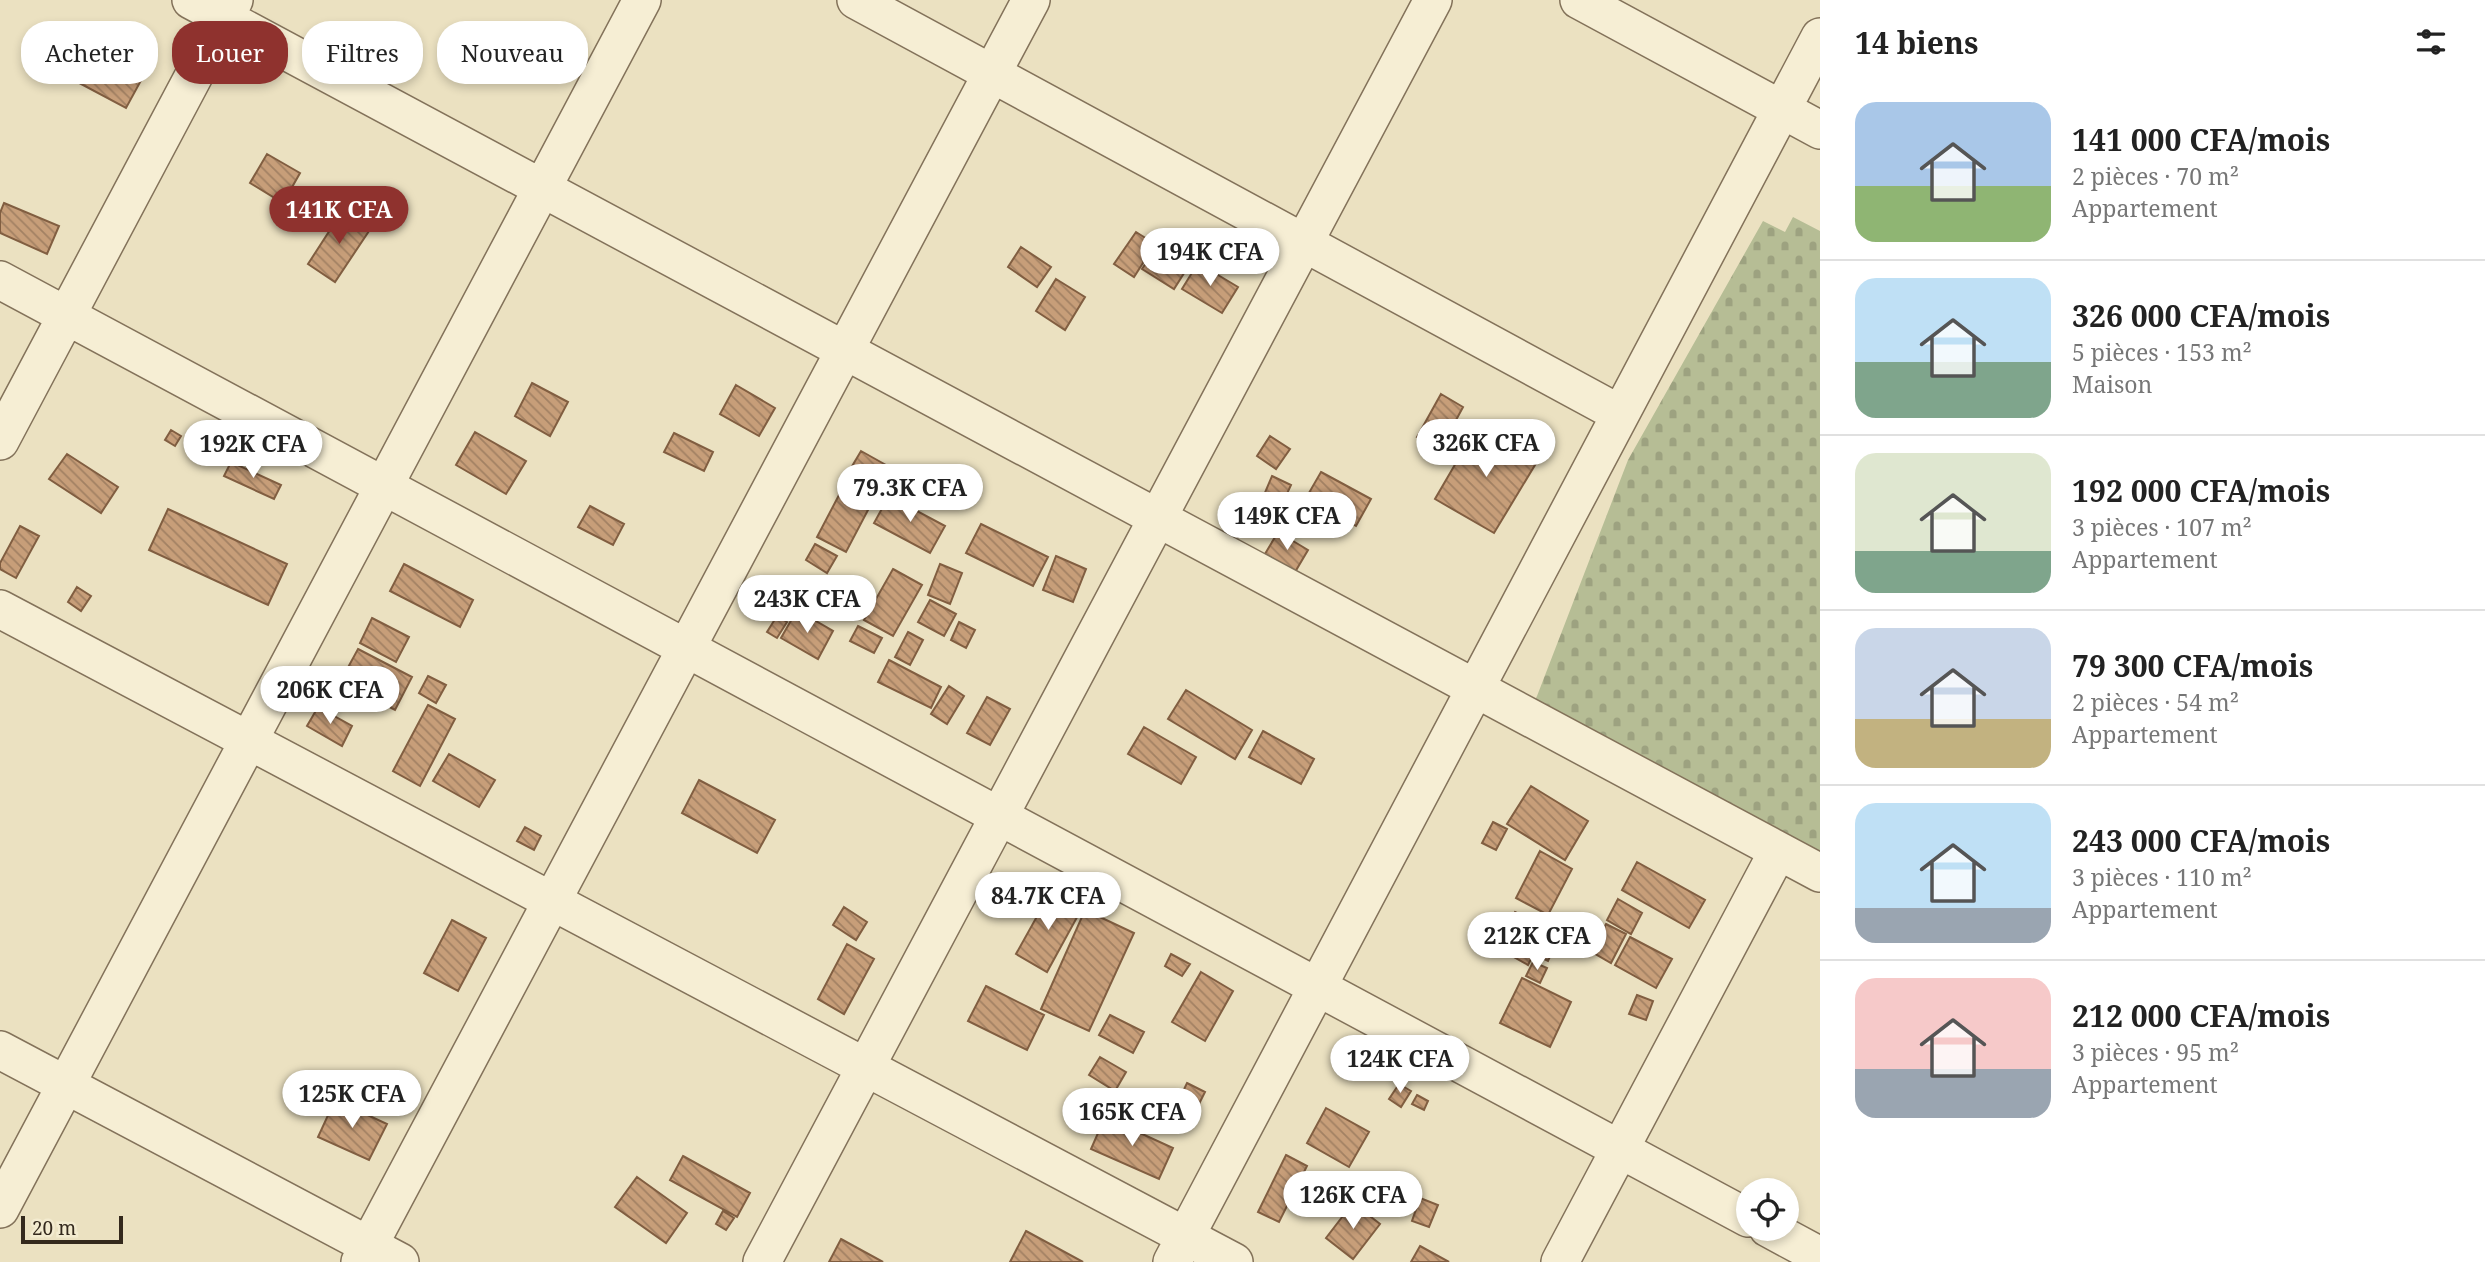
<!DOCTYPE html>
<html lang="fr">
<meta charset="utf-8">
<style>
:root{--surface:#fff;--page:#f2f2f2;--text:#222;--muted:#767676;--line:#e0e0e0;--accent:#8f322e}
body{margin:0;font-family:"Noto Serif",serif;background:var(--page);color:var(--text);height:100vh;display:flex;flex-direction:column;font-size:26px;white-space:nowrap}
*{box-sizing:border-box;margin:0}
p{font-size:23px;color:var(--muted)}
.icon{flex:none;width:38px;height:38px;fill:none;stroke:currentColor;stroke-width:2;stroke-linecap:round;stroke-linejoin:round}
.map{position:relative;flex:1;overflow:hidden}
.details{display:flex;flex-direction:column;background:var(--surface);width:665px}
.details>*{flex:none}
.banner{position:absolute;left:21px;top:21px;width:665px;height:63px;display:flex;gap:14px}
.buttons{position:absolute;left:1736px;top:1178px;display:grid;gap:14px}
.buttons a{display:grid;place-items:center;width:63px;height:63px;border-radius:50%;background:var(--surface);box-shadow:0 4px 10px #0003;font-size:35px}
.scale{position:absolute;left:21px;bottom:18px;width:102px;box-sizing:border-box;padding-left:7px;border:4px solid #34291d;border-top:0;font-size:19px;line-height:24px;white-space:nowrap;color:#34291d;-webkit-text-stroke:5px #f3ebd0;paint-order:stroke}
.price{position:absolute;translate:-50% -60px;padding:0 16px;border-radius:24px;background:#fff;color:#222;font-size:23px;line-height:46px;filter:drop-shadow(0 2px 4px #0008)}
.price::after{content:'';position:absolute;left:50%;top:42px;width:21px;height:16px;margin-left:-10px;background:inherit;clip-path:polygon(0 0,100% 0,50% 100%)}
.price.current{background:var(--accent);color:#fff}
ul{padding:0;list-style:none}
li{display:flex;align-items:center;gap:21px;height:175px;padding:0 35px}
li+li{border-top:2px solid var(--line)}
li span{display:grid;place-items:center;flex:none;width:196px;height:140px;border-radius:21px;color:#555}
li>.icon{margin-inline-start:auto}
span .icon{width:84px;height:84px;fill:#fffc;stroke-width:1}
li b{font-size:30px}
h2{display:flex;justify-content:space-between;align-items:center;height:84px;padding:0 35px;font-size:30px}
.chip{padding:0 24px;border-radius:28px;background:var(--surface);box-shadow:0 4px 10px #0003;font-size:24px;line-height:63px}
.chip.current{background:var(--accent);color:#fff}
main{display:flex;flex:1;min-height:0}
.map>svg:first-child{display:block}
.cemetery{fill:url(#cemetery-stones)}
.building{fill:url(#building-back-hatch);stroke:#815e41;stroke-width:2}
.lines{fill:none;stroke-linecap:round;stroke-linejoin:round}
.street-casing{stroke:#83725a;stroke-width:40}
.street{stroke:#f6eed4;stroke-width:37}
</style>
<main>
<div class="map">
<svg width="1820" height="1262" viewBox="0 0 1820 1262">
<defs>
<pattern id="cemetery-stones" width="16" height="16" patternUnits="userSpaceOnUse" patternTransform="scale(1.75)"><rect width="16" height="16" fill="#b6bd95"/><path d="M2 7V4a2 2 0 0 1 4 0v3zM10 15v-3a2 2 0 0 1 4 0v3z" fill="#9da280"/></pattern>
<pattern id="building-back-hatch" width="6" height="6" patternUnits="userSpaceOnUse" patternTransform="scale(1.75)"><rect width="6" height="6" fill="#c79e79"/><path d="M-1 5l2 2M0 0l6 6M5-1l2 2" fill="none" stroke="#a28163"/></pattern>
</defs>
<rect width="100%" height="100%" fill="#ebe1c1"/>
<path class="cemetery" d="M1793,217L1820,231V861L1532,709L1628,460L1763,221L1785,232Z"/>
<path class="building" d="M87,43L144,75L126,108L68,77Z
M267,154L300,173L283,203L250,183Z
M4,203L59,226L47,254L0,233V213Z
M343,210L371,228L335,282L308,264Z
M1136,232L1155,244L1134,277L1114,264Z
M1160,242L1191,262L1174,289L1142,269Z
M1021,247L1051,267L1037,287L1008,267Z
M1198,263L1238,287L1222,313L1182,289Z
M1056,279L1085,297L1065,330L1036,311Z
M532,383L568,402L550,436L515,416Z
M736,385L775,408L759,436L720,414Z
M1441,394L1463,407L1440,450L1417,437Z
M1478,425L1538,460L1494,533L1435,499Z
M171,430L181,436L175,446L165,440Z
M475,432L526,461L506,494L456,465Z
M674,433L713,452L704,471L664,452Z
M1270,436L1290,449L1276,469L1257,456Z
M861,451L895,470L885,487L851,468Z
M67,454L118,487L101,513L49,479Z
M231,462L281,485L274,499L224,476Z
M1321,472L1371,499L1356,526L1306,498Z
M850,474L879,489L846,552L817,537Z
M1272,476L1291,485L1279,511L1261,502Z
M889,496L945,526L930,553L874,523Z
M590,506L624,524L613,545L578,527Z
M168,509L287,564L268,605L149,550Z
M1235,510L1249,518L1238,537L1223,528Z
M981,524L1048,557L1033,586L966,553Z
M20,526L39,536L16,578L0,569V563Z
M1278,532L1308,550L1295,572L1265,554Z
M815,544L837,556L827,573L806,560Z
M1056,556L1086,569L1073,602L1043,590Z
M404,564L473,600L460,627L390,591Z
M940,564L962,573L950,604L928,595Z
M893,569L922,585L893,636L864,620Z
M77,587L91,596L81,611L68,602Z
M930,600L956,614L944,636L918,622Z
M797,610L833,631L818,659L781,638Z
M777,616L787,622L777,638L767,632Z
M372,618L409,637L396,662L360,643Z
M959,622L975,630L966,648L951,640Z
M858,626L882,638L874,653L850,641Z
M908,632L923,640L910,665L895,657Z
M358,649L412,677L395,710L340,682Z
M889,660L941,687L931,708L878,682Z
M428,676L446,685L436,703L419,693Z
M949,686L964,696L947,724L931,714Z
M1186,690L1252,730L1235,759L1168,719Z
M987,697L1010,709L990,745L967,733Z
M428,705L455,719L420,786L393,771Z
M318,707L352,726L342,746L307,726Z
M1144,727L1196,757L1181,784L1128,754Z
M1263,731L1314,759L1301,784L1249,757Z
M449,754L495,780L479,807L433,781Z
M699,780L775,820L757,853L682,813Z
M1531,786L1588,821L1565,860L1507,824Z
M1493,822L1507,829L1496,850L1482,843Z
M525,827L541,836L534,850L517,841Z
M1540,851L1572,869L1548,915L1516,898Z
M1637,862L1705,900L1689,928L1622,890Z
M1050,893L1081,910L1047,972L1016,954Z
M1618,899L1642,913L1631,934L1607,920Z
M844,907L867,922L856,940L833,925Z
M1085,910L1134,933L1089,1031L1041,1009Z
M1515,912L1530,920L1521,938L1506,930Z
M452,920L486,938L458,991L424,973Z
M1532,923L1546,930L1528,965L1514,957Z
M1606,924L1626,934L1611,963L1592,952Z
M1548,931L1559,937L1548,961L1536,955Z
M1630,937L1672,959L1656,988L1615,965Z
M847,944L874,959L844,1014L818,999Z
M1171,954L1190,964L1182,976L1165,966Z
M1533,962L1547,968L1540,983L1526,976Z
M1201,972L1233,991L1205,1041L1172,1022Z
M1522,978L1571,1002L1550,1047L1500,1023Z
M986,986L1044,1015L1027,1050L968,1021Z
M1637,995L1653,1001L1646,1020L1629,1014Z
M1110,1015L1144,1032L1133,1053L1099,1035Z
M1100,1057L1126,1072L1115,1091L1089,1075Z
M1187,1083L1205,1092L1192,1118L1174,1110Z
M1399,1084L1411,1091L1401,1107L1389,1099Z
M1417,1095L1428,1101L1424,1110L1412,1104Z
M335,1100L387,1124L369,1160L318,1137Z
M1326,1108L1369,1132L1349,1167L1307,1143Z
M1105,1117L1173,1148L1159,1179L1091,1149Z
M1286,1155L1307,1166L1279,1222L1258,1212Z
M683,1156L750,1193L737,1217L670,1180Z
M637,1177L687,1213L666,1243L615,1207Z
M1420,1198L1438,1205L1429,1227L1412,1221Z
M1353,1203L1380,1224L1353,1259L1326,1238Z
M723,1211L734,1218L726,1230L716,1224Z
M1026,1231L1083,1262H1010Z
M841,1239L883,1262H829Z
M1420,1246L1449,1262H1411Z"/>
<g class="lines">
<g class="street-casing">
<path id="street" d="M191,0L1820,873
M856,0L1620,414
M1579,0L1820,130
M0,280L1748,1218
M0,441L234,0
M0,609L1234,1262
M0,1050L400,1262
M0,1209L642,0
M1768,1228L1820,1256
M360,1262L1031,0
M762,1262L1433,0
M1172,1262L1820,37
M1560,1262L1778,851"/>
</g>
<use href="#street" class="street"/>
</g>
</svg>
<div class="buttons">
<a><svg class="icon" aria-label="locate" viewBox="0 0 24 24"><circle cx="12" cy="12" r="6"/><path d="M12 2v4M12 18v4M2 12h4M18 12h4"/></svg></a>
</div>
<div class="scale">20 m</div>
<b class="price current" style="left:339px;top:246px">141K CFA</b>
<b class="price" style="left:1210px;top:288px">194K CFA</b>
<b class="price" style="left:1486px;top:479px">326K CFA</b>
<b class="price" style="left:253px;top:480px">192K CFA</b>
<b class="price" style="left:910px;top:524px">79.3K CFA</b>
<b class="price" style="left:1287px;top:552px">149K CFA</b>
<b class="price" style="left:807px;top:635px">243K CFA</b>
<b class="price" style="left:330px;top:726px">206K CFA</b>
<b class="price" style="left:1048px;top:932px">84.7K CFA</b>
<b class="price" style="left:1537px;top:972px">212K CFA</b>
<b class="price" style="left:1400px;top:1095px">124K CFA</b>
<b class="price" style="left:352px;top:1130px">125K CFA</b>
<b class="price" style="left:1132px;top:1148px">165K CFA</b>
<b class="price" style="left:1353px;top:1231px">126K CFA</b>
<div class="banner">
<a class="chip">Acheter</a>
<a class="chip current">Louer</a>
<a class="chip">Filtres</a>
<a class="chip">Nouveau</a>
</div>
</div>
<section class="details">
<h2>14 biens<svg class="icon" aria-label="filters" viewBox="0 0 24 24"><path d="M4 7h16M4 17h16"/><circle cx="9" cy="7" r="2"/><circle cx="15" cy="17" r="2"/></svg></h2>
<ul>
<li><span style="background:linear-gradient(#a9c7e8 60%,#8fb573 0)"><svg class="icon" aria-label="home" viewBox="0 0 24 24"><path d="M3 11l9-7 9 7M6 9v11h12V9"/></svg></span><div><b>141 000 CFA/mois</b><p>2 pièces · 70 m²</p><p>Appartement</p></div></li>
<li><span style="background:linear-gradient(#bfe0f5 60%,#7fa58c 0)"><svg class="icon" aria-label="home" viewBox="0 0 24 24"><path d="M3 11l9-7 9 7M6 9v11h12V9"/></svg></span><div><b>326 000 CFA/mois</b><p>5 pièces · 153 m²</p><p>Maison</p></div></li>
<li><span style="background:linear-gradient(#dfe7d0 70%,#7fa58c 0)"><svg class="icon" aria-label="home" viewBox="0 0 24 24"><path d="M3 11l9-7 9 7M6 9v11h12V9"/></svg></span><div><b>192 000 CFA/mois</b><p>3 pièces · 107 m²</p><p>Appartement</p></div></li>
<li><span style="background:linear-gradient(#c9d6e8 65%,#c2b280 0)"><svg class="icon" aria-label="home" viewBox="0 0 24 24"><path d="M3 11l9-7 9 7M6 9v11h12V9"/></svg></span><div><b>79 300 CFA/mois</b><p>2 pièces · 54 m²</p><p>Appartement</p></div></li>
<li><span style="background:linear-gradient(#bfe0f5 75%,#9aa5b1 0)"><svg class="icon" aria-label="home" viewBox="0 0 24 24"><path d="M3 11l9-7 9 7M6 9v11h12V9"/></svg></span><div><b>243 000 CFA/mois</b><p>3 pièces · 110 m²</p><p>Appartement</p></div></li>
<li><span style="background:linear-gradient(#f6c9c9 65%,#9aa5b1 0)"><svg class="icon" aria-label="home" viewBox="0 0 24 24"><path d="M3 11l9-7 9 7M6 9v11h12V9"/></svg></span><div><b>212 000 CFA/mois</b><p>3 pièces · 95 m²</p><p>Appartement</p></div></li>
</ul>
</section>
</main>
